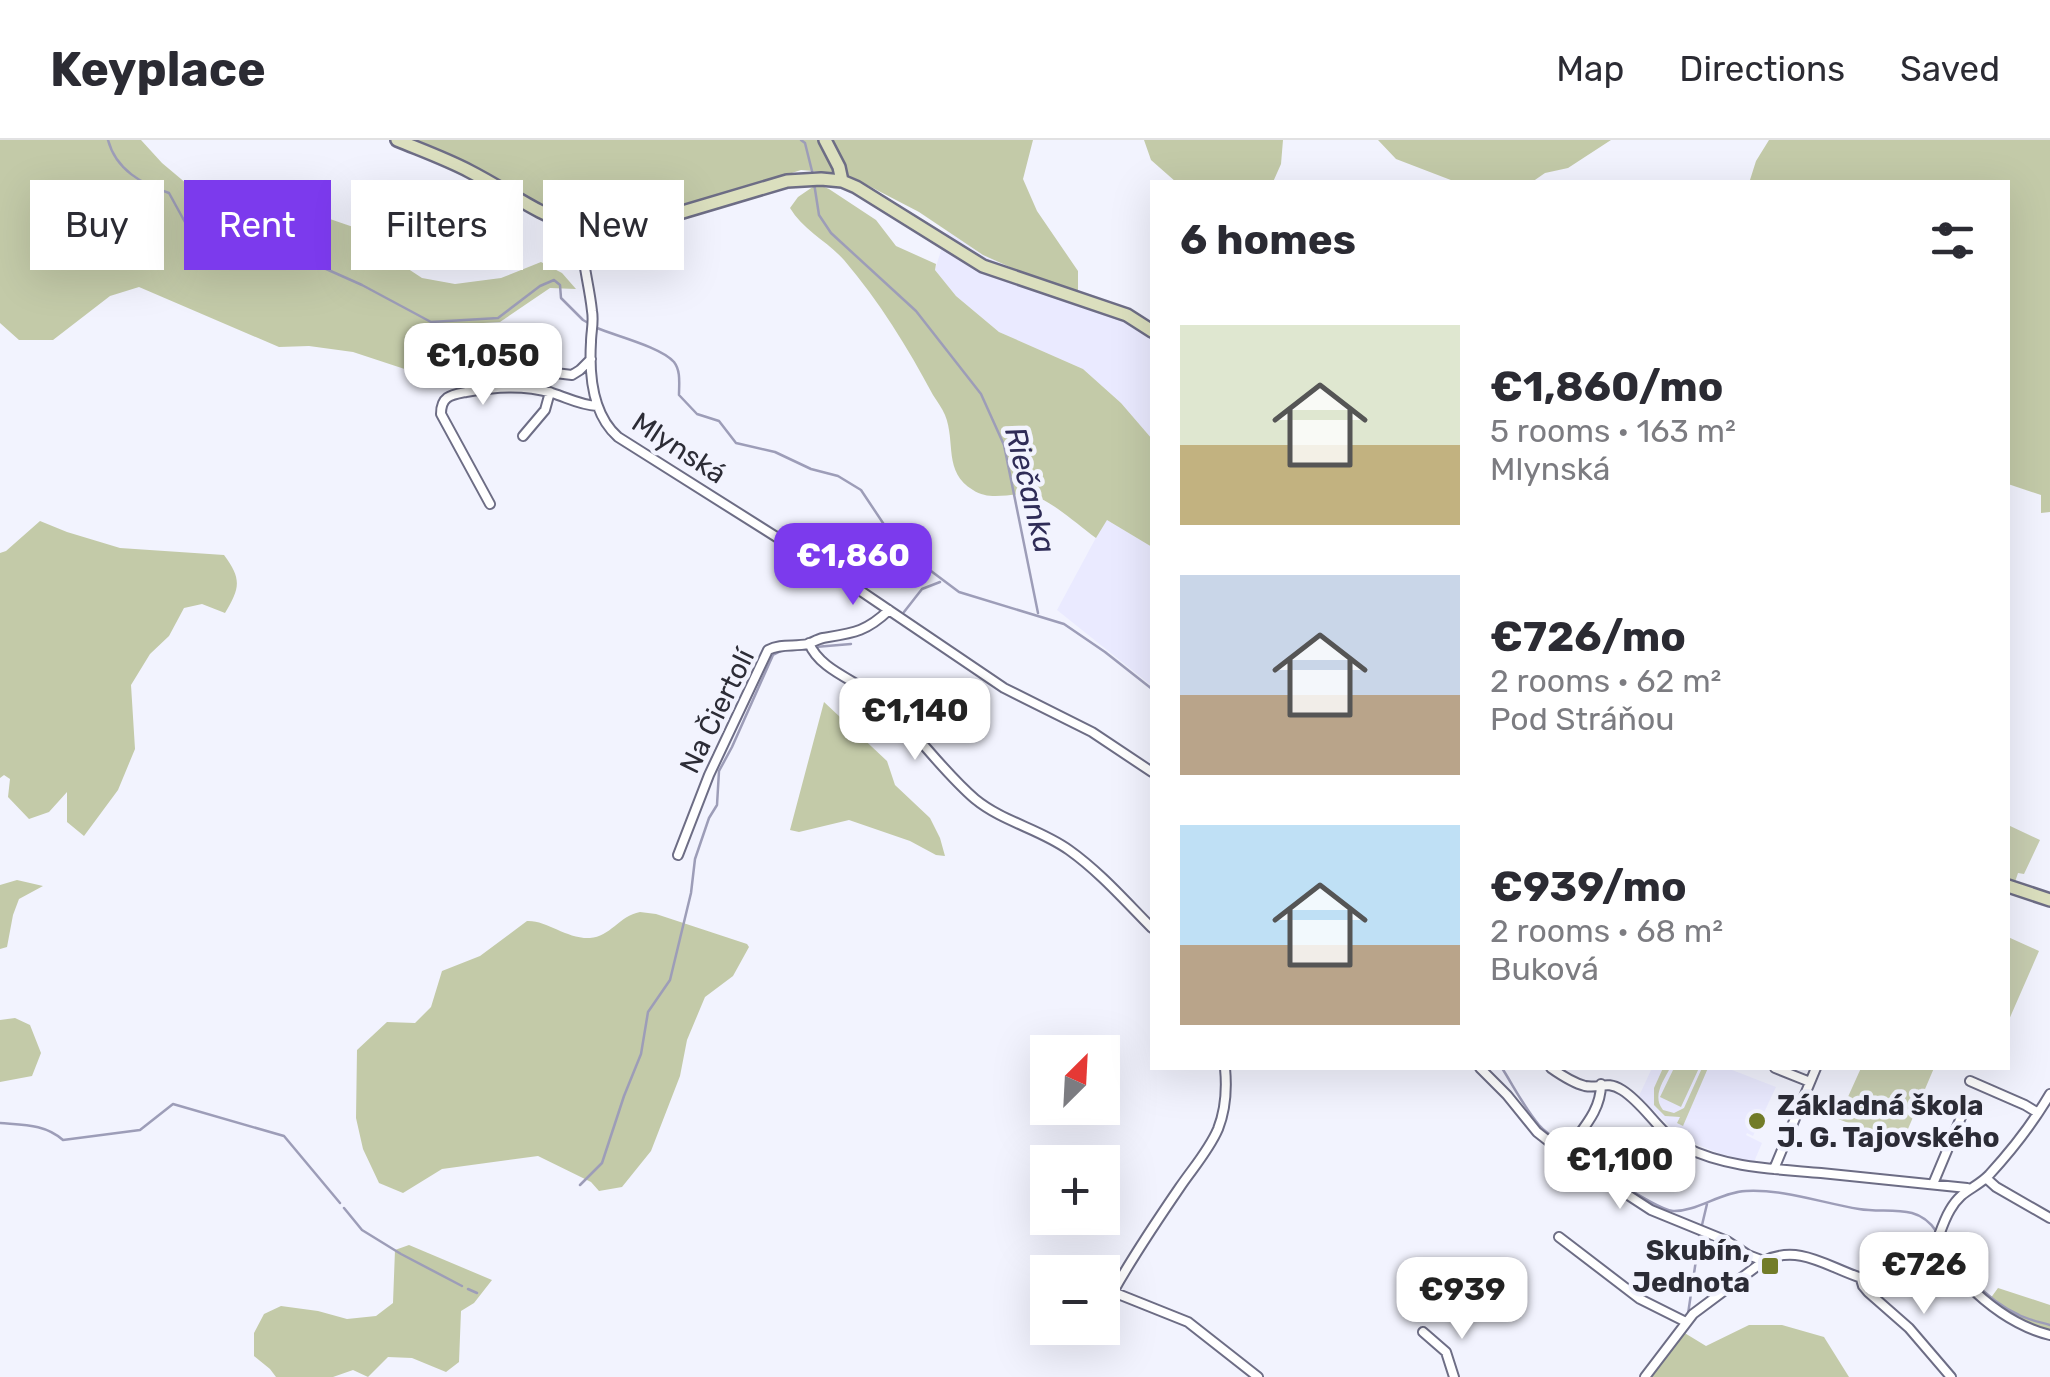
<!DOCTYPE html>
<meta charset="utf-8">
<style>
:root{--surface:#fff;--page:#f7f7f7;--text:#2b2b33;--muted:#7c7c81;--line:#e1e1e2;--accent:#7c3aed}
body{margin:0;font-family:Rubik,sans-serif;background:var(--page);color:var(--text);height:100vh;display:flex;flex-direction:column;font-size:38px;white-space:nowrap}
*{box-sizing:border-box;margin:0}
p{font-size:32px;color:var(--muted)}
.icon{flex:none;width:55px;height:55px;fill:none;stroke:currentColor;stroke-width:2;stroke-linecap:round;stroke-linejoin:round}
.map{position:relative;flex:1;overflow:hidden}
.drawer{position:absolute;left:1150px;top:40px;width:860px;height:890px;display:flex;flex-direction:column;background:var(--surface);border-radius:0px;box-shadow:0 10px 40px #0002}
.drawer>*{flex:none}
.hud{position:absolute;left:30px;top:40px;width:950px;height:90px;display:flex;gap:20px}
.needle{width:65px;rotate:24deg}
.tools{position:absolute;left:1030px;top:895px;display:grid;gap:20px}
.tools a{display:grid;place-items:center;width:90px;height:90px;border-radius:0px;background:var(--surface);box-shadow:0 10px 40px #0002;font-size:50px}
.price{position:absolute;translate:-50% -85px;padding:0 22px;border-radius:20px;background:#fff;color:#222;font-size:32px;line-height:65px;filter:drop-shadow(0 2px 5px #0008)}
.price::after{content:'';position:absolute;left:50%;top:60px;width:30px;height:22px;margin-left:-15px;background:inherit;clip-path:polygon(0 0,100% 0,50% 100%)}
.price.active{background:var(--accent);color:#fff}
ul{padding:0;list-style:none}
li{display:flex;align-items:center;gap:30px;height:250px;padding:0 30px}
li span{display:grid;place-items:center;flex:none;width:280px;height:200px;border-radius:0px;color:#555}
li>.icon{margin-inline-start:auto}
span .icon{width:120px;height:120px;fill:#fffc;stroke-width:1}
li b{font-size:42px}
h2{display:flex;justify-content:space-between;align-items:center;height:120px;padding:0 30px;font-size:42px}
.pill{padding:0 35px;border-radius:0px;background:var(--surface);box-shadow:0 10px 40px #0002;font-size:35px;line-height:90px}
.pill.active{background:var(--accent);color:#fff}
header{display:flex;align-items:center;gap:60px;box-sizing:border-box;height:140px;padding:0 50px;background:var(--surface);border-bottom:2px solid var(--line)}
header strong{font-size:48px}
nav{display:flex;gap:55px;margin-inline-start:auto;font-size:35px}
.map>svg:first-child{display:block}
.built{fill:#eaeaff}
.green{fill:#c7cdb0}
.forest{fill:#c3caa8}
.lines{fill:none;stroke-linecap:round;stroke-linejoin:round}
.stream{stroke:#9d9db8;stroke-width:2.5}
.street-casing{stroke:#6d6d85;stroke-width:12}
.secondary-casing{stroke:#6d6d85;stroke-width:16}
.street{stroke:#fff;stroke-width:8}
.secondary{stroke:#dbdfbe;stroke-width:11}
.poi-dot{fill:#727c28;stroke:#f2f3fe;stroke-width:4}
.labels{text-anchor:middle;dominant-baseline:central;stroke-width:9;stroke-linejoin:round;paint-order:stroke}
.street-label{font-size:28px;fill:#2c2c36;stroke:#f2f3fe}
.poi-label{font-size:28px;font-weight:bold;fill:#2c2c36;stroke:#f2f3fe;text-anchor:start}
.water-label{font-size:30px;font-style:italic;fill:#2f2c57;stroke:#f2f3fe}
</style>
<header>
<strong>Keyplace</strong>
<nav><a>Map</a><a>Directions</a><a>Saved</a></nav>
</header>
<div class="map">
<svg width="2050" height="1237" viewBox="0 0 2050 1237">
<rect width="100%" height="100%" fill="#f2f3fe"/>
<path class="built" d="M947,91L983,115L1030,136L1134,171L1152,182V299L1121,263L1083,229L999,192L956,156L935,130Z
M1106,379L1152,407V546L1057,470Z
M1652,928H1727L1776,947L1753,996L1747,993L1746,995L1762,1003L1754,1022L1721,1014L1683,999L1639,956Z"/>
<path class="green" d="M2008,685L2040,700L2024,734L2018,733L2015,742L2008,739Z
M2008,797L2039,811L2008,882Z
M1663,928H1670C1663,942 1652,956 1663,970L1674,973L1684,968L1702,928H1708L1683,986L1677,983L1680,977L1665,976L1654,965V948Z
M1674,928H1699L1681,967L1660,957Z
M1861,928H1934L1902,1003L1838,979Z"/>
<path class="forest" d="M0,0H141L162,23L219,71L256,75L327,78L359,89L384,113L422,138L455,144L501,138L541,122L562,133L576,149L550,148L500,182L432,186L456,248L438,240L353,212L309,206L279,207L139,147L110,156L53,200H19L0,183Z
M410,0H1033L1023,39L1037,71L1078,131V152L1030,136L983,115L919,72L846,34L801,30L652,79L604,89L551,72L516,54L473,26Z
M1144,0H1283L1281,24L1273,42H1176L1151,20Z
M1378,0H1611L1568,28L1545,33L1532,42H1456L1396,19Z
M1769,0H2050V372L2041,373V355L2008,344V42H1752L1750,40L1756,21Z
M817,44L829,49L876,80L896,106L936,124L935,130L956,156L999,192L1083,229L1121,263L1152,299V407L1107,380L1096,398C1079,386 1058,366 1039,358C1018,348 994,364 973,350C943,332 956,302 945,275C942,268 937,261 933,255C908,208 879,161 844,120C827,101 803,90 790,68L798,57Z
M40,381L67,392L120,408L224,415C242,439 240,448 225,473L202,464L184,468L169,496L150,514L131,545L135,609L118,650L84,696L67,682V652L49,672L29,679L8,657L10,639L4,635L0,638V413L6,411Z
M824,562L887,621L895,645L930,678L940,698L945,716L936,715L910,701L849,680L799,692L790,690Z
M17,740L43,746L19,759L13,775L7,807L0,809V745Z
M640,772L656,774L747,804L749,807L733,836L705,857L687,900L680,936L651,1011L622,1047L599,1051L591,1042L538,1016L442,1029L403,1053L379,1043L363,1009L356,978L357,910L387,882L415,883L431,867L442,831L480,816L527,781C547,780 566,799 590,798C610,797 619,776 640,772Z
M15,878L30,885L41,913L32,936L0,942V880Z
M409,1105L492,1140L474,1163L461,1171L459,1222L446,1232L412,1218L388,1217L368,1237L353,1230L333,1237H276L270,1229L254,1216V1193L264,1174L281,1166L318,1171L347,1179L376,1176L393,1163L395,1110Z
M1998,1148L2050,1165V1190L2021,1180L1990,1159Z
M1749,1185H1782L1824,1197L1849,1237H1652L1683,1192L1706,1206Z"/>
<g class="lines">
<path class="stream" d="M108,0C116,30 142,44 169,53L186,84L190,102L254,116H297L362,145L431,182L498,178L540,146L554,140L560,145L561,158L583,180L590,184
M801,0L805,3L813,35
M814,43L819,75L831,93L916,171L981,254L1004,305L1038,473
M597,188C616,196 661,207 674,222C681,231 679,244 679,255L697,274L719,281L736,303L775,312L811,329L838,336L861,350L899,407L959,452L1064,484L1105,512L1152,549
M904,472L922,449L940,442
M815,507L851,504
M1502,928C1514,947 1524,967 1539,985C1553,1001 1655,1070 1673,1071C1696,1072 1721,1052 1746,1051C1784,1049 1822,1063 1859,1069C1876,1072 1895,1069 1912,1073C1923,1076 1930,1082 1936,1091
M0,983C24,985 45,984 63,1000L140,990L173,964L284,996L340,1063
M580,1045L602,1023L624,956L641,914L648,872L670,840L691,753L695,719L709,678L717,665L719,631L732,607L773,515L783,510L802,509
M344,1068L362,1090L401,1114L462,1146
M1702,1085L1707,1064
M1940,1098C1961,1129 1984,1159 2019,1175C2029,1180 2040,1182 2050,1185
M468,1149L477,1153
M1688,1174L1700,1093"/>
<g class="street-casing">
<path id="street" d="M581,86C580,115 589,142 592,171C594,182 591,192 591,202C589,235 592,274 618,297L843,439L1004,548L1092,592L1152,632
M472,232L522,229L572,235L580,230L591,219
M523,296L545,270L550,252
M490,364L441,274C441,256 451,255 466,252C496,247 523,245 552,253C568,258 580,265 597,266
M809,503C820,531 859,541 880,560C915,590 940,629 975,659C1003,682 1040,689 1069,710C1100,732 1126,762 1152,788
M678,715L709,635L768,510C781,503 794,507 808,504C813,502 818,499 823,498C853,493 866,492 889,470
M1225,928C1227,949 1226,969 1218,989C1209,1010 1193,1028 1180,1047C1156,1082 1133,1116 1113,1152L1188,1182L1258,1237
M1480,928L1507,955L1537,992L1565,1014L1651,1070L1727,1101L1748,1115L1764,1121
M1551,928C1561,935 1573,943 1585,946C1600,949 1606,940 1622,950C1646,965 1659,994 1685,1007C1726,1028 1776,1029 1821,1033C1870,1038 1918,1043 1967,1048
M1775,928L1810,942
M1970,941L2025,965L2038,973
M1572,1004C1585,986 1601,969 1601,944
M1774,1029L1816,928
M1986,1038L1996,1047L2050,1078
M1933,1044L1967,963
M1559,1097L1640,1159L1686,1182
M1933,1111C1948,1117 1956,1133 1967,1144C1991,1168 2017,1187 2050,1195
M1861,1139L1863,1146L1868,1152L1909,1188L1951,1237
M1423,1192L1446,1212L1454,1237
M1645,1237L1693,1174L1764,1121C1806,1100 1840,1139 1882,1142C1895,1143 1908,1141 1918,1132C1936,1117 1938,1090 1950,1070C1962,1049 1974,1050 1989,1035C2012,1010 2033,983 2050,954"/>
</g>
<g class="secondary-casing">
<path id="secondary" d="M397,0C421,10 446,19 469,31C539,67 562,101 649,82L787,41L821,39L842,41L856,47L983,126L1127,175L1152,191
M825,0L839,27L842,41
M2008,746L2050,760"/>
</g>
<use href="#street" class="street"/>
<use href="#secondary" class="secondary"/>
</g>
<g class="poi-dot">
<circle cx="1757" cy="981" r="10"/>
<rect x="1760" y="1116" width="20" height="20" rx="5"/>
</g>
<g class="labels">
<g class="street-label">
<text transform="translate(679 308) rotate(33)">Mlynská</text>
<text transform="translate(717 571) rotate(-64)">Na Čiertolí</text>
</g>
<g class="poi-label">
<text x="1777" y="965">Základná škola<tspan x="1777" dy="32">J. G. Tajovského</tspan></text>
<text x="1750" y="1110" text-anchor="end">Skubín,<tspan x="1750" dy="32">Jednota</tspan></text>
</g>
<g class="water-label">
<text transform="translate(1030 350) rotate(76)">Riečanka</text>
</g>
</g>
</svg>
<div class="tools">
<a><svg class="needle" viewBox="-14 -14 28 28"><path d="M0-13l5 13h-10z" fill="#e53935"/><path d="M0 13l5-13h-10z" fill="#7c7c81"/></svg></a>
<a>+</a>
<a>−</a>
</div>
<b class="price" style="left:483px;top:268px">€1,050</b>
<b class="price active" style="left:853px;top:468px">€1,860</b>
<b class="price" style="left:915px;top:623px">€1,140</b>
<b class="price" style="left:1620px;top:1072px">€1,100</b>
<b class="price" style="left:1924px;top:1177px">€726</b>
<b class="price" style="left:1462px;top:1202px">€939</b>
<div class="hud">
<a class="pill">Buy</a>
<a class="pill active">Rent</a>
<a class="pill">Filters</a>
<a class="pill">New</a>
</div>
<section class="drawer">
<h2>6 homes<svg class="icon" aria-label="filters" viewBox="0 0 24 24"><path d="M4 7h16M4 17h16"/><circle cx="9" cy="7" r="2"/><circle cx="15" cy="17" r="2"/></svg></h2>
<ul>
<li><span style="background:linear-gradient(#dfe7d0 60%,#c2b280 0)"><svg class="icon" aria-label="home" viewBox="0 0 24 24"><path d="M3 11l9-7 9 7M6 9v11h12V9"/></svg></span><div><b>€1,860/mo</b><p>5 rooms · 163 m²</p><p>Mlynská</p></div></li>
<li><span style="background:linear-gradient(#c9d6e8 60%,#b9a48a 0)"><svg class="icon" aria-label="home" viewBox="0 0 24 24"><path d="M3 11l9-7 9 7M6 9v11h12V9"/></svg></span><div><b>€726/mo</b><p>2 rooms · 62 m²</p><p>Pod Stráňou</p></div></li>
<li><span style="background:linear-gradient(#bfe0f5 60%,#b9a48a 0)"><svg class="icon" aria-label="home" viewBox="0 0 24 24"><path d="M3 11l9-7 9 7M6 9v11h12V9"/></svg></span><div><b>€939/mo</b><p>2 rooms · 68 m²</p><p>Buková</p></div></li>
</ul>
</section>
</div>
